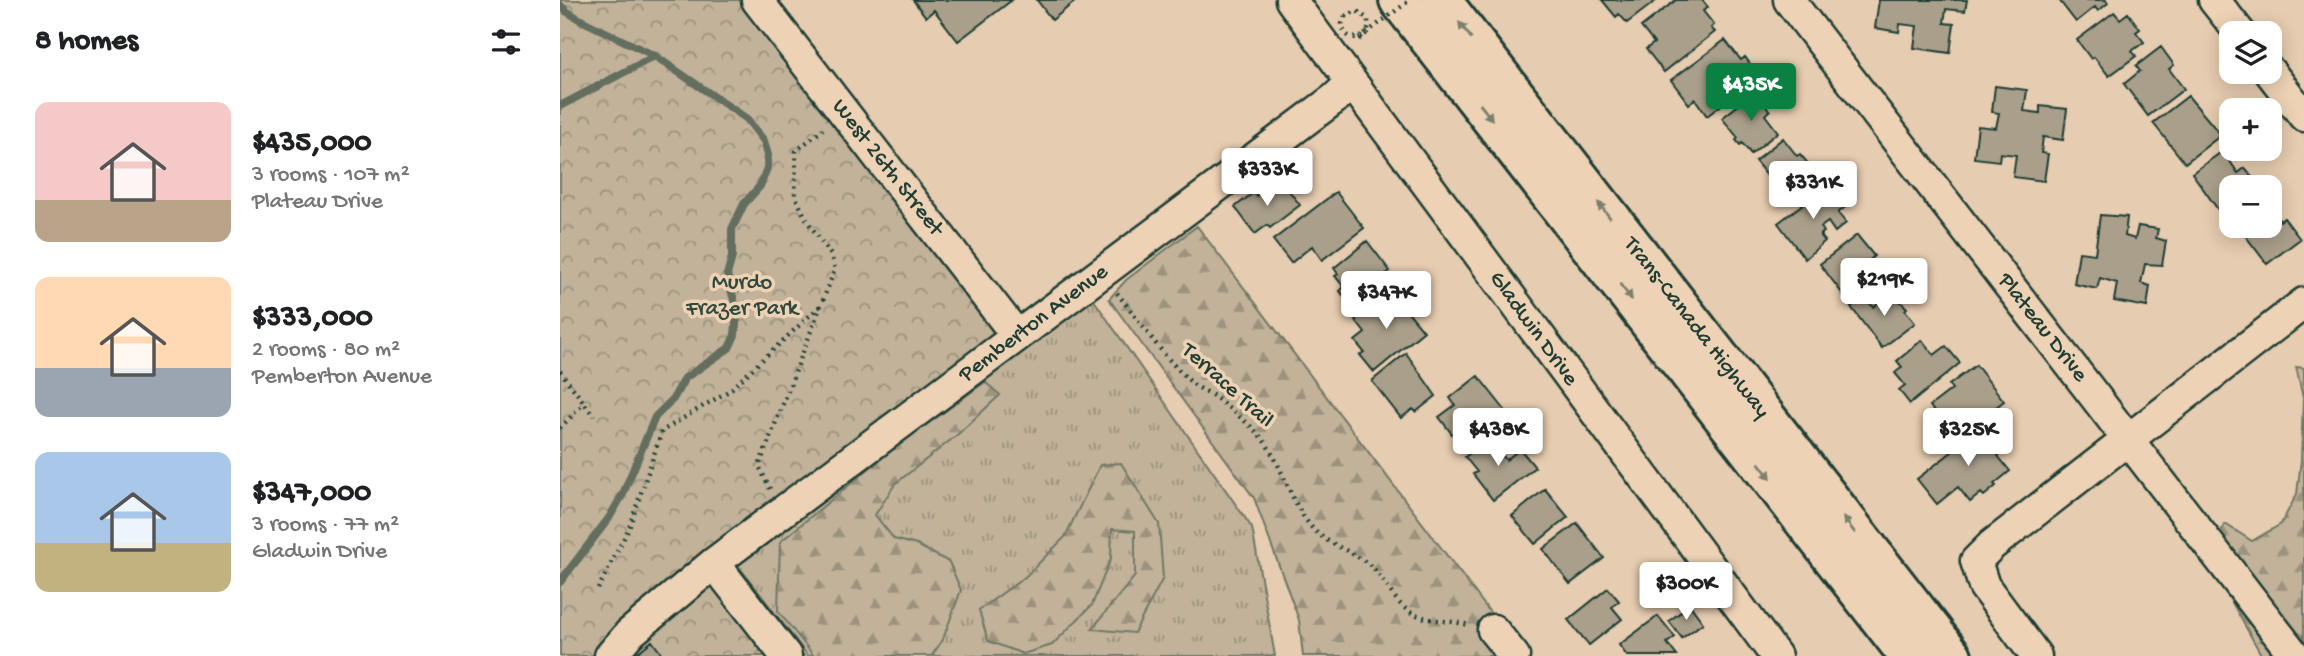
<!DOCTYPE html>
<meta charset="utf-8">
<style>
:root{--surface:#fff;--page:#f2f2f2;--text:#202124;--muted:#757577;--accent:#0b8043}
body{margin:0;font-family:"Gochi Hand",sans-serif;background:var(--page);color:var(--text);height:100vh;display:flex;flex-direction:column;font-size:26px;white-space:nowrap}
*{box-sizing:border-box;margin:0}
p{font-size:23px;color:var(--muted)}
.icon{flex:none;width:38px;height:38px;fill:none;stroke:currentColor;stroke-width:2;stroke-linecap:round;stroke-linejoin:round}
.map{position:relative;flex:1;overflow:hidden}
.drawer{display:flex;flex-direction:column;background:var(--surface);width:560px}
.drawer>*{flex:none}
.controls{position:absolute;left:1659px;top:21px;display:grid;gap:14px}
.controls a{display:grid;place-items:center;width:63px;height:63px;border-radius:14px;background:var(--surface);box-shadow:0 4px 18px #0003;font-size:35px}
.price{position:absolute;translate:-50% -60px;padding:0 16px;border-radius:7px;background:#fff;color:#222;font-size:23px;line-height:46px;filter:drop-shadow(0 2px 4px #0008)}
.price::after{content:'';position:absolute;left:50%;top:42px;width:21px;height:16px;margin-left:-10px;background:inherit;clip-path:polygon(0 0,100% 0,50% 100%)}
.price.selected{background:var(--accent);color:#fff}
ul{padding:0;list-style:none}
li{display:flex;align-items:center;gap:21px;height:175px;padding:0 35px}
li span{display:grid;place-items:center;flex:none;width:196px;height:140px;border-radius:14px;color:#555}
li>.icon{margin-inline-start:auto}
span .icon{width:84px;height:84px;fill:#fffc;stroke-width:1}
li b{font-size:30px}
h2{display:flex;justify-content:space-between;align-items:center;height:84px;padding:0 35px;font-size:30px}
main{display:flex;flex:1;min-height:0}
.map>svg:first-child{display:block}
.grass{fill:url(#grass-tufts);stroke:#707866;stroke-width:2}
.forest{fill:url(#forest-firs);stroke:#707866;stroke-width:2}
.park{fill:url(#park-crowns);stroke:#707866;stroke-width:2}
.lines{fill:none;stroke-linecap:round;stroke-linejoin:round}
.stream{stroke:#646e5f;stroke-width:8}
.building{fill:#a99f8a;stroke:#1f3d34;stroke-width:2}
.minor-casing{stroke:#1f3d34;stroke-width:35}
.highway-casing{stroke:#1f3d34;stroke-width:44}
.path{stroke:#1f3d34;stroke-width:4.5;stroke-dasharray:2 5;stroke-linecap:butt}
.minor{stroke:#eed2b5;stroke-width:30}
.highway{stroke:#eed2b5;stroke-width:38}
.path-bridge{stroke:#1f3d34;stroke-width:4.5;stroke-dasharray:2 5;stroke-linecap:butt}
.oneway{fill:#7c806e}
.labels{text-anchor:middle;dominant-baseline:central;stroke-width:7;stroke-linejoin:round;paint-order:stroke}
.street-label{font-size:23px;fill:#1f3d34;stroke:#eed2b5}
.park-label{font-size:23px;fill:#2f493e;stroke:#eed2b5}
</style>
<main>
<section class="drawer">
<h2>8 homes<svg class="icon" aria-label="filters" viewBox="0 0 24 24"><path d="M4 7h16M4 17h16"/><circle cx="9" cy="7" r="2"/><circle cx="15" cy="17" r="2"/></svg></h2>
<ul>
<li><span style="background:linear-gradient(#f6c9c9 70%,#b9a48a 0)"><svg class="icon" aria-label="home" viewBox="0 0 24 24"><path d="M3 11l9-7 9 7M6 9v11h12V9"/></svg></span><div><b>$435,000</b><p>3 rooms · 107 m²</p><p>Plateau Drive</p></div></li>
<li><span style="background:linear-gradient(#ffd9b3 65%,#9aa5b1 0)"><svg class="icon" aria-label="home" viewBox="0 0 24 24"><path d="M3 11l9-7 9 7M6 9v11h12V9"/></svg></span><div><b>$333,000</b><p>2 rooms · 80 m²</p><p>Pemberton Avenue</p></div></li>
<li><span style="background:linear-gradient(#a9c7e8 65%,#c2b280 0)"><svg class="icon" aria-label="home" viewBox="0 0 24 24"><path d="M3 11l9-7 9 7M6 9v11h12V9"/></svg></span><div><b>$347,000</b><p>3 rooms · 77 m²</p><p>Gladwin Drive</p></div></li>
</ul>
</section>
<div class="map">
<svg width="1744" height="656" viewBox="0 0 1744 656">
<defs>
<pattern id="grass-tufts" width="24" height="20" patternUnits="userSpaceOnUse" patternTransform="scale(1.75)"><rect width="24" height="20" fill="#c1b299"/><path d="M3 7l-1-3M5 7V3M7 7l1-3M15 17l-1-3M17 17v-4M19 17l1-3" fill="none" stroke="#9c927e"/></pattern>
<pattern id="forest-firs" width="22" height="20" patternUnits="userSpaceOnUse" patternTransform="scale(1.75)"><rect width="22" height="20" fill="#c1b299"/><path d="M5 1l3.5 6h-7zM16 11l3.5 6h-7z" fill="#9c927e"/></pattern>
<pattern id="park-crowns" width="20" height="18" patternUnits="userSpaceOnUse" patternTransform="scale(1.75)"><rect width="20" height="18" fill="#c1b299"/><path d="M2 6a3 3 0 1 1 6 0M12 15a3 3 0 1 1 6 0" fill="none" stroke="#9c927e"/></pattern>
</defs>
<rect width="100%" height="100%" fill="#e6ccb0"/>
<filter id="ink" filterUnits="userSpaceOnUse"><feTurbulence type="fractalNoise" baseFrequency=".0143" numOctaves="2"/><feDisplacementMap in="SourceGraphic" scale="14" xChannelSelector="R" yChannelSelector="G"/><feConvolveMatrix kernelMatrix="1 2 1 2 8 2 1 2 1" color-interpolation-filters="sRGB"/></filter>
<g filter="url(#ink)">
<path class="grass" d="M529,293L692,528L715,656H248L174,560Z"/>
<path class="forest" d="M637,226L951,640L930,656H743L739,620L694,498L549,299L566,280Z
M1736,367L1744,368V656H1702L1665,590L1648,554L1665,524L1692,541L1721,524L1737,494L1741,460L1743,398Z
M425,382L440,395L397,435L335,484L315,515L334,539L357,545L389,562L401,590L383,639L372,656H254L218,611L220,542L328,453Z
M561,463L599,524L603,578L574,633L532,629L575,576V531L552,529L551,558L532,605L492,645L463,654L428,641L419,610L465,577L505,537L540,465Z"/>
<path class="park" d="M0,0H182L443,332L159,544L244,656H0Z"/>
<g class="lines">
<path class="stream" d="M0,5L6,11L21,20L95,56L187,119L204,141L208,155L207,168L200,186L184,204L172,229V257L167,275L177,311L175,335L169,348L125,378L113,399L95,417L63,494L49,518L0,582
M0,106L95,56"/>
</g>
<path class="building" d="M353,0H452L398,41L374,10L366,17Z
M477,0H517L492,20Z
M1042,0H1097L1067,23L1059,14L1056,17Z
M1116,0H1142L1148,7L1143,11L1154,25L1151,28L1155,32L1104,72L1086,49L1094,43L1081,27Z
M1319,0H1407L1405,11L1386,9L1384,23L1394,24L1390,53L1354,48L1357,26L1340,24L1339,32L1315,28Z
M1499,0H1546L1548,3L1538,11L1535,7L1516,22Z
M1554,12L1560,19L1568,13L1580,29L1576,32L1584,42L1572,51L1576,56L1549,76L1534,57L1531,59L1517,40Z
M1165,40L1181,60L1185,57L1199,76L1147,116L1135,99L1129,104L1111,80Z
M1601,47L1614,65L1609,69L1624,89L1588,116L1564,84L1580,71L1576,66Z
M1435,86L1467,90L1464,111L1480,113V106L1507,109L1503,140L1483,137L1481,153L1488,154L1484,181L1453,177L1456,155L1440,153L1439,161L1414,158L1418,126L1436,128L1439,113L1432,112Z
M1195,92L1210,111L1205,115L1218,132L1191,154L1182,143L1180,145L1176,140L1178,138L1162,118Z
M1628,96L1661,135L1625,163L1593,123Z
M1223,138L1237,156L1240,154L1257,174L1226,199L1195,161Z
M1663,151L1678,173L1685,168L1697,184L1693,187H1671V202L1659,211L1632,173Z
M723,183L740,205L710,228L707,225L695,234L675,207L693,193L696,196L707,187L711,192Z
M1268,185L1285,207L1278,213L1286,223L1275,232L1268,222L1261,227L1264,232L1260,235L1265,241L1245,259L1218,223Z
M776,192L804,228L762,260L752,246L731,263L713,240Z
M1710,207L1720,221L1724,218L1740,239L1707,264L1678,226H1710Z
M1540,215L1567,217L1565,236L1575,239L1578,226L1598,229L1596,238L1606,241L1602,265L1585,264L1581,283L1590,286L1587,307L1554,301L1557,283L1540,278L1537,289L1514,284L1519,252L1535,254Z
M1297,235L1314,256L1308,262L1316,273L1285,297L1260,264Z
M807,241L830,271L819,280L825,288L796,312L780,291L784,287L775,276L778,274L774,268Z
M831,291L864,331L814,372L800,355L804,352L795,341L805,333L795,320Z
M1332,293L1347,308L1345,310L1355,323L1322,348L1291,307L1304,296L1313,307Z
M1362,340L1374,355L1386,346L1400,363L1350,404L1339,390L1345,385L1335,373L1342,367L1337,361Z
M846,353L876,396L856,412L853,409L841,418L812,381Z
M1416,365L1444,401L1415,423L1412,418L1390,434L1370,406L1392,389L1389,385Z
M918,376L948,414L907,446L896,431L892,434L879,417L895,405L890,398Z
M1429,423L1448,448L1438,456L1450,471L1434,484L1436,486L1424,496L1421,493L1410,502L1398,487L1377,504L1357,479Z
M929,438L946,460L960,449L975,467L933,500L913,474L917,472L905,457Z
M985,489L1008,517L975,544L952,516Z
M1017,523L1044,558L1010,584L983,549Z
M1048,588L1059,601L1052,607L1062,619L1029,645L1008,620Z
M1130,605L1143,623L1122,638L1109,621Z
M1098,616L1115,637L1107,643L1117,656H1067L1059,645Z
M92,641L103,656H73Z"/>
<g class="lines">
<g class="minor-casing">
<path id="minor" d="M197,0L457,336
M731,0L1216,656
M1229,0L1735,656
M1654,0L1680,33
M1710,72L1744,116
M154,563L226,656
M933,630L954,656
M50,656L69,634L154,563L774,99L792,83
M1476,656L1424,586L1416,561L1432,545L1744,303"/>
</g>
<g class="highway-casing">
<path id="highway" d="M839,0L1349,656
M881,0L1392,656"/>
</g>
<path class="path" d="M785,16L797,11L808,19V32L796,42
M557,293C581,323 604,358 632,383C639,389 648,392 655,397C670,409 696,428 706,444C723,468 730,500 749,524C765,546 795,550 814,569C827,583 835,604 852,613C870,622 890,620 909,625
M0,371L34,416
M0,428L24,403
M210,489L199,466L275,269L271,255L248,222L235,196L236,151L263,129
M38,589L69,528L102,431L170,390L260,306"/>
<use href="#minor" class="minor"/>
<use href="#highway" class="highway"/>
<path class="path-bridge" d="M785,16L782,24C783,34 790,40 801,37L850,0"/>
</g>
<defs><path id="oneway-solid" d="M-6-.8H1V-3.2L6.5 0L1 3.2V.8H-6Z" transform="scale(1.75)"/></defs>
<g class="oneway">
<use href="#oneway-solid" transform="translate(905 30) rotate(-128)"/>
<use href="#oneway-solid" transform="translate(926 112) rotate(52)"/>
<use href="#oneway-solid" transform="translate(1044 210) rotate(-128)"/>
<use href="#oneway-solid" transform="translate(1066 292) rotate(52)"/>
<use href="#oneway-solid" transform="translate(1205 471) rotate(52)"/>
<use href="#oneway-solid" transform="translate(1289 525) rotate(-128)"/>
</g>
</g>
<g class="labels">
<g class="street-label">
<text transform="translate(327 168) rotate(52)">West 26th Street</text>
<text transform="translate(474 324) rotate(-37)">Pemberton Avenue</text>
<text transform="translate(1136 328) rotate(52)">Trans-Canada Highway</text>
<text transform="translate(1482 328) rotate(52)">Plateau Drive</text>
<text transform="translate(973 329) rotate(54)">Gladwin Drive</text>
<text transform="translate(667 386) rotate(42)">Terrace Trail</text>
</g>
<g class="park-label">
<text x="182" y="283">Murdo<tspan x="182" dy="26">Frazer Park</tspan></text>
</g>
</g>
</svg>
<div class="controls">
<a><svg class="icon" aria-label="layers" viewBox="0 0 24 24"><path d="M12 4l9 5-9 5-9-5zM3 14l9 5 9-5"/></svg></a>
<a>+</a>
<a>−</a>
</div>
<b class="price selected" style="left:1191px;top:123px">$435K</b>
<b class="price" style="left:707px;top:208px">$333K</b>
<b class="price" style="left:1253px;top:221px">$331K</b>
<b class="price" style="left:1324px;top:318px">$219K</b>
<b class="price" style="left:826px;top:331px">$347K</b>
<b class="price" style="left:938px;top:468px">$438K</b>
<b class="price" style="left:1408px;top:468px">$325K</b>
<b class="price" style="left:1126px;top:622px">$300K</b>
</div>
</main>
